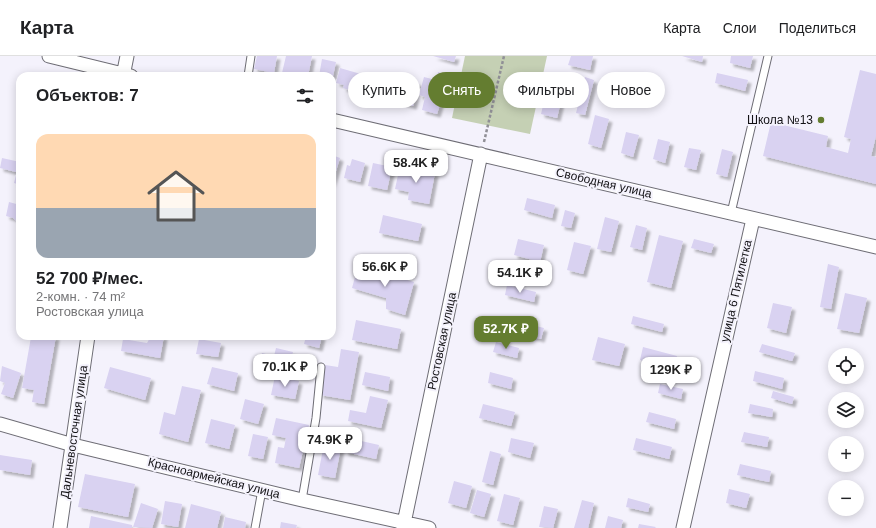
<!DOCTYPE html>
<html lang="ru">
<meta charset="utf-8">
<style>
:root{--surface:#fff;--page:#f2f2f2;--text:#202124;--muted:#757577;--line:#e0e0e0;--accent:#647d30}
body{margin:0;font-family:Helvetica,sans-serif;background:var(--page);color:var(--text);height:100vh;display:flex;flex-direction:column;font-size:15px;white-space:nowrap}
*{box-sizing:border-box;margin:0}
p{font-size:13px;color:var(--muted)}
.icon{flex:none;width:22px;height:22px;fill:none;stroke:currentColor;stroke-width:2;stroke-linecap:round;stroke-linejoin:round}
.map{position:relative;flex:1;overflow:hidden}
.panel{position:absolute;left:16px;top:16px;width:320px;height:268px;display:flex;flex-direction:column;background:var(--surface);border-radius:12px;box-shadow:0 2px 10px #0003}
.panel>*{flex:none}
.top-card{position:absolute;left:348px;top:16px;width:380px;height:36px;display:flex;gap:8px}
.controls{position:absolute;left:828px;top:292px;display:grid;gap:8px}
.controls a{display:grid;place-items:center;width:36px;height:36px;border-radius:50%;background:var(--surface);box-shadow:0 2px 10px #0003;font-size:20px}
.price{position:absolute;translate:-50% -34px;padding:0 9px;border-radius:8px;background:#fff;color:#222;font-size:13px;line-height:26px;filter:drop-shadow(0 1px 2px #0008)}
.price::after{content:'';position:absolute;left:50%;top:24px;width:12px;height:9px;margin-left:-6px;background:inherit;clip-path:polygon(0 0,100% 0,50% 100%)}
.price.selected{background:var(--accent);color:#fff}
ul{padding:0;list-style:none}
li{display:grid;align-content:center;gap:8px;height:212px;padding:0 20px}
li+li{border-top:1px solid var(--line)}
li span{display:grid;place-items:center;height:124px;border-radius:12px;color:#555}
li>.icon{margin-inline-start:auto}
span .icon{width:72px;height:72px;fill:#fffc;stroke-width:1}
li b{font-size:17px}
h2{display:flex;justify-content:space-between;align-items:center;height:48px;padding:0 20px;font-size:17px}
.chip{padding:0 14px;border-radius:18px;background:var(--surface);box-shadow:0 2px 10px #0003;font-size:14px;line-height:36px}
.chip.selected{background:var(--accent);color:#fff}
header{display:flex;align-items:center;gap:24px;box-sizing:border-box;height:56px;padding:0 20px;background:var(--surface);border-bottom:1px solid var(--line)}
header strong{font-size:19px}
nav{display:flex;gap:22px;margin-inline-start:auto;font-size:14px}
.map>svg:first-child{display:block}
.green{fill:#c5d0b4}
.building{fill:#d9d2f1;filter:url(#shadow)}
.lines{fill:none;stroke-linecap:round;stroke-linejoin:round}
.lane-casing{stroke:#6e6d75;stroke-width:9}
.street-casing{stroke:#6e6d75;stroke-width:15}
.path{stroke:#908f96;stroke-width:2.5;stroke-dasharray:3 2;stroke-linecap:butt}
.lane{stroke:#fff;stroke-width:7}
.street{stroke:#fff;stroke-width:13}
.poi-dot{fill:#647d30;stroke:#f4f2fc;stroke-width:1.5}
.labels{text-anchor:middle;dominant-baseline:central;stroke-width:4;stroke-linejoin:round;paint-order:stroke}
.poi-label{font-size:12px;fill:#131215;stroke:#f4f2fc;text-anchor:end}
.street-label{font-size:12px;fill:#131215;stroke:#f4f2fc}
</style>
<header>
<strong>Карта</strong>
<nav><a>Карта</a><a>Слои</a><a>Поделиться</a></nav>
</header>
<div class="map">
<svg width="876" height="472" viewBox="0 0 876 472">
<defs>
<filter id="shadow"><feDropShadow dx="3.5" dy="3.5" stdDeviation="1" flood-color="#0004"/></filter>
</defs>
<rect width="100%" height="100%" fill="#f4f2fc"/>
<path class="green" d="M465,0H547L530,78L452,62Z"/>
<path class="building" d="M257,0H277L274,17L254,13Z
M286,0H312L308,20L282,17Z
M433,0H456L454,6Z
M571,0H593L590,14L568,9Z
M682,0H703L702,6Z
M731,0H753L750,12L730,7Z
M322,3L336,6L333,20H319Z
M340,12L364,19L359,37L343,32L344,29L336,27Z
M860,14L876,18V80L871,100L876,101V128L763,100L771,66L828,80L826,91L848,97L851,83L844,81Z
M438,16L454,21L451,34L433,29L430,42L441,45L437,58L422,54L425,41L419,39L424,21L436,24Z
M717,17L748,24L745,35L715,27Z
M392,20L419,27L413,50L386,42Z
M373,21L384,23L380,41L368,38Z
M585,21L594,24L585,59L576,57Z
M547,33L563,37L557,62L541,58Z
M595,59L609,63L601,92L588,88Z
M626,76L639,79L633,101L621,97Z
M658,83L670,86L665,107L653,103Z
M689,92L701,94L696,114L684,111Z
M722,93L733,96L727,121L716,118Z
M332,99L340,102L332,128Z
M2,102L20,106V117L0,112Z
M352,103L365,107L360,126L344,122L347,109L350,110Z
M373,107L392,111L387,134L368,130Z
M400,110L435,117L429,148L408,144L409,136L395,133Z
M16,119L20,120V129L14,127Z
M527,142L555,149L552,162L524,154Z
M9,146L20,149V168L13,162L6,160Z
M565,154L575,157L571,172L561,170Z
M383,159L422,168L418,185L379,177Z
M605,161L619,165L611,196L597,193Z
M636,169L647,172L642,194L630,191Z
M659,179L683,185L671,232L647,226Z
M518,183L544,189L540,206L514,199Z
M694,183L714,188L711,197L691,192Z
M574,186L591,190L583,218L567,214Z
M828,208L839,211L831,253L820,251Z
M358,210L414,226L405,259L386,253V242L352,232Z
M507,229L536,236L534,246L505,239Z
M845,237L867,242L859,277L837,273Z
M773,247L792,251L786,277L767,272Z
M633,260L664,268L662,276L631,268Z
M504,262L544,272L541,283L501,273Z
M356,264L401,273L397,293L352,284Z
M43,280H56L44,348L32,346L34,334L22,332L31,281L43,283Z
M151,280H164L160,302L121,295L123,283L147,287Z
M306,280H322L319,292L304,288Z
M598,281L625,288L619,310L592,304Z
M199,283L221,287L218,301L196,298Z
M496,286L519,292L517,302L493,296Z
M762,288L795,297L792,305L759,296Z
M643,291L677,300L674,313L640,304Z
M276,292L293,296L288,320L258,314L262,297L274,300Z
M341,293L359,296L350,344L320,339L325,309L338,311Z
M2,310L21,317L13,342L1,338L5,327L0,325Z
M110,311L151,322L145,344L104,332Z
M212,311L238,317L234,335L207,328Z
M755,315L784,322L782,333L753,325Z
M365,316L390,321L388,335L362,329Z
M490,316L513,322L511,333L488,327Z
M275,320L299,325L295,343L271,339Z
M660,328L683,333L681,343L658,337Z
M182,330L201,334L188,386L159,378L164,356L175,359Z
M773,335L794,341L792,348L771,342Z
M370,340L388,344L381,372L348,365L350,354L366,357Z
M245,343L264,348L258,368L240,363Z
M483,348L515,356L511,370L479,362Z
M750,348L773,353L772,361L748,357Z
M649,356L676,363L674,373L646,366Z
M276,362L309,369L299,412L275,407L278,391L284,392L286,382L272,379Z
M211,363L235,369L229,393L205,387Z
M744,376L769,381L767,391L741,386Z
M253,378L268,381L263,403L248,400Z
M348,382L379,389L376,403L345,396Z
M511,382L534,387L530,402L508,396Z
M636,382L672,391L669,403L633,394Z
M324,388L341,391L335,422L318,419Z
M490,395L501,398L493,429L482,426Z
M0,399L32,404L30,419L0,414Z
M740,408L771,415L769,426L737,419Z
M85,418L135,428L128,461L78,451Z
M454,425L472,430L466,452L448,447Z
M729,433L750,438L746,452L726,447Z
M477,434L491,438L484,461L470,457Z
M504,438L520,442L513,469L497,465Z
M628,442L650,448L648,456L626,451Z
M582,444L594,447L588,472H574Z
M165,445L182,448L178,471L161,468Z
M141,447L158,453L152,472L133,471Z
M191,448L221,456L217,472H185Z
M544,450L558,453L553,472L539,471Z
M91,460L132,469V472H89Z
M608,460L623,464L621,472H605Z
M225,461L246,466L245,472H223Z
M281,466L297,469L296,472H280Z
M639,468L656,471L655,472H638Z"/>
<g class="lines">
<g class="lane-casing">
<path id="lane" d="M248,20L251,0
M731,157L768,0
M302,444L316,362L321,311
M255,472L262,434"/>
</g>
<g class="street-casing">
<path id="street" d="M49,0L131,20
M123,20L127,0
M332,64L876,191
M0,368L73,389L302,444L429,472
M60,472L88,280
M403,472L481,98
M683,472L753,163"/>
</g>
<path class="path" d="M484,86L504,0"/>
<use href="#lane" class="lane"/>
<use href="#street" class="street"/>
</g>
<circle class="poi-dot" cx="821" cy="64" r="4"/>
<g class="labels">
<g class="poi-label">
<text x="813" y="64">Школа №13</text>
</g>
<g class="street-label">
<text transform="translate(604 127) rotate(13)">Свободная улица</text>
<text transform="translate(736 235) rotate(-77)">улица 6 Пятилетка</text>
<text transform="translate(442 285) rotate(-78)">Ростовская улица</text>
<text transform="translate(74 376) rotate(-82)">Дальневосточная улица</text>
<text transform="translate(214 422) rotate(14)">Красноармейская улица</text>
</g>
</g>
</svg>
<div class="controls">
<a><svg class="icon" aria-label="locate" viewBox="0 0 24 24"><circle cx="12" cy="12" r="6"/><path d="M12 2v4M12 18v4M2 12h4M18 12h4"/></svg></a>
<a><svg class="icon" aria-label="layers" viewBox="0 0 24 24"><path d="M12 4l9 5-9 5-9-5zM3 14l9 5 9-5"/></svg></a>
<a>+</a>
<a>−</a>
</div>
<b class="price" style="left:416px;top:128px">58.4K ₽</b>
<b class="price" style="left:385px;top:232px">56.6K ₽</b>
<b class="price" style="left:520px;top:238px">54.1K ₽</b>
<b class="price selected" style="left:506px;top:294px">52.7K ₽</b>
<b class="price" style="left:285px;top:332px">70.1K ₽</b>
<b class="price" style="left:671px;top:335px">129K ₽</b>
<b class="price" style="left:330px;top:405px">74.9K ₽</b>
<div class="top-card">
<a class="chip">Купить</a>
<a class="chip selected">Снять</a>
<a class="chip">Фильтры</a>
<a class="chip">Новое</a>
</div>
<section class="panel">
<h2>Объектов: 7<svg class="icon" aria-label="filters" viewBox="0 0 24 24"><path d="M4 7h16M4 17h16"/><circle cx="9" cy="7" r="2"/><circle cx="15" cy="17" r="2"/></svg></h2>
<ul>
<li><span style="background:linear-gradient(#ffd9b3 60%,#9aa5b1 0)"><svg class="icon" aria-label="home" viewBox="0 0 24 24"><path d="M3 11l9-7 9 7M6 9v11h12V9"/></svg></span><div><b>52 700 ₽/мес.</b><p>2-комн. · 74 m²</p><p>Ростовская улица</p></div></li>
</ul>
</section>
</div>
